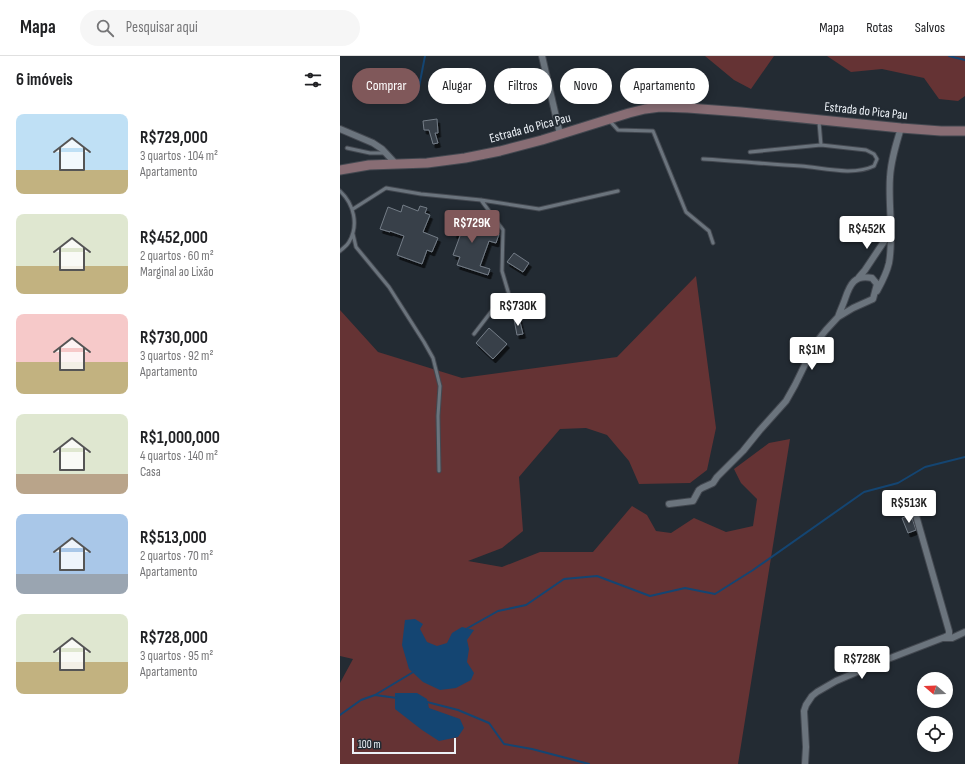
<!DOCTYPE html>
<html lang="pt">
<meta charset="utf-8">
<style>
:root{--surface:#fff;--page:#f6f6f6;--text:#202124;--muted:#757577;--line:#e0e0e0;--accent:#80585a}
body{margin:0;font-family:"Sofia Sans Condensed",sans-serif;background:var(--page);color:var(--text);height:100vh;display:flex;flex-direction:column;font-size:15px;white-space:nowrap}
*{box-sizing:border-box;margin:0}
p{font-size:13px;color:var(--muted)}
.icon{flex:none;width:22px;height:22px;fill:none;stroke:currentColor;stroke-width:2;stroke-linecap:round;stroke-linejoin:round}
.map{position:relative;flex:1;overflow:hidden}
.details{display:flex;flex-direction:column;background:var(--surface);width:340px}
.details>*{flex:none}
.banner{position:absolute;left:12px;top:12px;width:380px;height:36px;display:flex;gap:8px}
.needle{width:26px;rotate:289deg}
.controls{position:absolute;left:577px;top:616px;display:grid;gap:8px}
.controls a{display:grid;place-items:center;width:36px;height:36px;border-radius:50%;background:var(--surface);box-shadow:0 2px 10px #0003;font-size:20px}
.scale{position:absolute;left:12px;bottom:10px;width:104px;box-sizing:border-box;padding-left:4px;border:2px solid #ecf1f7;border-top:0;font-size:11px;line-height:14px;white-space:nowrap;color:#ecf1f7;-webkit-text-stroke:3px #232b33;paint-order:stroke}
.price{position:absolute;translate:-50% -34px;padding:0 9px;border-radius:4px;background:#fff;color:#222;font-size:13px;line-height:26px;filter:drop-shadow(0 1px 2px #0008)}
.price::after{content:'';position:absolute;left:50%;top:24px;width:12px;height:9px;margin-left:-6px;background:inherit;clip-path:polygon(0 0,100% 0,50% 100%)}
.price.active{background:var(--accent);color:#fff}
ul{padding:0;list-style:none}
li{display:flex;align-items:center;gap:12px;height:100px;padding:0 16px}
li span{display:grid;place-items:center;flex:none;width:112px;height:80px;border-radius:8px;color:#555}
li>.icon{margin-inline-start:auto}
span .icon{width:48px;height:48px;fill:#fffc;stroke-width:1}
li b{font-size:17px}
h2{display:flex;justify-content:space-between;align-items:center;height:48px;padding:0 16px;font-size:17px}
.chip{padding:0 14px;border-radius:18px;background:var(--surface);box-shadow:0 2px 10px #0003;font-size:14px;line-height:36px}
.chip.active{background:var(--accent);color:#fff}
header{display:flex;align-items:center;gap:24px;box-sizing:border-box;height:56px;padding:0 20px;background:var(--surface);border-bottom:1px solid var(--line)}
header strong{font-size:19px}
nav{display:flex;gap:22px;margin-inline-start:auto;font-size:14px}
.search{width:280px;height:36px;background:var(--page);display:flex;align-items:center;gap:10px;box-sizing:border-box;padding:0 14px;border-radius:22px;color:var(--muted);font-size:15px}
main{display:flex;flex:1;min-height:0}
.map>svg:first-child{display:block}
.green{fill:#653334}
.water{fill:#144572}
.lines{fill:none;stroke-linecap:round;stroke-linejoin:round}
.stream{stroke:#144572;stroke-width:2}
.building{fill:#373f48;stroke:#747d87;filter:url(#shadow)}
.lane-casing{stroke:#434850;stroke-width:5}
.street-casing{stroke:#434850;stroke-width:8}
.secondary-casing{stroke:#434850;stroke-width:11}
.lane{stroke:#6b747d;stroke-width:3}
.street{stroke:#6b747d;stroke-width:6}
.secondary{stroke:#886d74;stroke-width:9}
.labels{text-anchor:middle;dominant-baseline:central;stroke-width:4;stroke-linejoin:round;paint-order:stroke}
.street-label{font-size:13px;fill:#ecf1f7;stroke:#232b33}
</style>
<header>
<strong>Mapa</strong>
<div class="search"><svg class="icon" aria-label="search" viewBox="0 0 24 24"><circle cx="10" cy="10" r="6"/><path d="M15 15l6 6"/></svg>Pesquisar aqui</div>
<nav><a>Mapa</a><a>Rotas</a><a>Salvos</a></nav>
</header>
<main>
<section class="details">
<h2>6 imóveis<svg class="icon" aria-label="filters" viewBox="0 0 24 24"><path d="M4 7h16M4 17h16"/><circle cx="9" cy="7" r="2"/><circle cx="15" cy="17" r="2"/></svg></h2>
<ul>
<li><span style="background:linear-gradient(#bfe0f5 70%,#c2b280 0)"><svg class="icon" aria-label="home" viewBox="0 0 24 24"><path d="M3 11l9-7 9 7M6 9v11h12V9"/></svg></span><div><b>R$729,000</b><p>3 quartos · 104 m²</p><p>Apartamento</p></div></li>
<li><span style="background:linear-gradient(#dfe7d0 65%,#c2b280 0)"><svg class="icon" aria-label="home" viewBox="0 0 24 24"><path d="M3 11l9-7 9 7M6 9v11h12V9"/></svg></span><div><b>R$452,000</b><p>2 quartos · 60 m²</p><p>Marginal ao Lixão</p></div></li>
<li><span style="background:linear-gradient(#f6c9c9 60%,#c2b280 0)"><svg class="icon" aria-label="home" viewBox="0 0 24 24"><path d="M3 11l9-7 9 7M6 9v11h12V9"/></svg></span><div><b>R$730,000</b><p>3 quartos · 92 m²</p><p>Apartamento</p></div></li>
<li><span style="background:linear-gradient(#dfe7d0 75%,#b9a48a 0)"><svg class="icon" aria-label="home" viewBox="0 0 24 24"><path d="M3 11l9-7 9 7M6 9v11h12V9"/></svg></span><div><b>R$1,000,000</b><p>4 quartos · 140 m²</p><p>Casa</p></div></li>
<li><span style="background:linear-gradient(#a9c7e8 75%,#9aa5b1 0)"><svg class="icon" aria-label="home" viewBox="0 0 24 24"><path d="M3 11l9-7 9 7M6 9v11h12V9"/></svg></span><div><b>R$513,000</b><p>2 quartos · 70 m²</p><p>Apartamento</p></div></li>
<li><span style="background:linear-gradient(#dfe7d0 60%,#c2b280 0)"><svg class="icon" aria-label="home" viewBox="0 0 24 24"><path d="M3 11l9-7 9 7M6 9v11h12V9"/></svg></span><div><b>R$728,000</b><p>3 quartos · 95 m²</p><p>Apartamento</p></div></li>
</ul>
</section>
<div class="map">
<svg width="625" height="708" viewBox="0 0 625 708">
<defs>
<filter id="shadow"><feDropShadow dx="2.5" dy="4" stdDeviation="0" flood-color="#0009"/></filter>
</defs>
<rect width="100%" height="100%" fill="#232b33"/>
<path class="green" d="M365,0H434L411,33L394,24Z
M487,0H625V40L618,45L599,43L584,22L542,13L511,16Z
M356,220L376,372L367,414L350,427L299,428L289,405L267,379L246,372L220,373L179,421L183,475L162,492L128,505L162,511L200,496H253L292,450L307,459L316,475L331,477L354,462L386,476L413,470L417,443L401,427L394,413L429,387L450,383L398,708H0V627L13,603L0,600V254L38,296L122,322L277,301Z"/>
<path class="water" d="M75,563L83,568L80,573L87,586L97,590L107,587L112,577L122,571L134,574L127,584L129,593L127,606L134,617L131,624L116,632L100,634L83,626L69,613L62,589L65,564Z
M55,637H77L87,643L89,652L120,663L124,672L118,681L99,685L82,674L55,653Z"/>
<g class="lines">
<path class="stream" d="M609,0L625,4
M78,36L85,0
M126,573L158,555L186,549L224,523L257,520L310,540L345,532L375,538L413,514L524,436L558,427L585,411L625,401
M35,639L57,642
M87,646L118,654L149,667L164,688L192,693L249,708
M0,659L21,644L35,639L75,615"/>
</g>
<path class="building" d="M97,63L98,77H95L98,87L93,88L89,74H84L83,65Z
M63,149L78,155L80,150L87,152L85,157L90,159L83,176L98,182L92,196L87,194L82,208L57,199L64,180L50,175V176L40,173L48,151L61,156Z
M121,159L132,163L133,161L139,164L137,170L141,172L140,174L152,179L153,175L159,178L156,187L149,185L140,210L150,213L148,219L117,209L120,201L113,199L120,180L114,178Z
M174,197L189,207L183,216L167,206Z
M179,262L183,278L177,279L174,263Z
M149,272L167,288L153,303L136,287Z
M571,459L576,474L568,477L562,462Z"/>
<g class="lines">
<g class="lane-casing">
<path id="lane" d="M269,64L278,74L313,75L346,156L369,175L373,187
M7,92L30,97H44
M410,96L481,89
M363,103C396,105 429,108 461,110C484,112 513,120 534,110L537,103L534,98L526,94L481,89L479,66
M0,135C14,148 19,169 9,186C7,190 3,192 0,195
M141,144L163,174L162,215L175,259
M13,153L46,132L81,138L141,144L199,153L278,135
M13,178L16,191L49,231L84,286L93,302L100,330L98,360L99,415
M134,278L154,252L171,246"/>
</g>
<g class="street-casing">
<path id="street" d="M202,0L220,78
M0,73L33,87L42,93L56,108
M519,221L525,214L551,175
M537,235C542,226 547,216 549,207C554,179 548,148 550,121C551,104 556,88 561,72
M329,448L353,445L359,434L362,432L373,427L377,421L403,395L420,374L446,345L455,329L475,288L486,274L498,261L513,252L533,243L537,228L532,222C515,218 510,228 505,243C503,249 500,255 498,261
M604,582H612L625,576
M465,708L466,691L464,655L466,649L472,640L477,636L496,625L540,606L605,581L609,579V575L575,456"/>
</g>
<g class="secondary-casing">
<path id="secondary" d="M0,114L29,109L87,107L125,102L160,95L202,84L289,57L305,53L320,51L348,52L401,56L561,72L601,75H625"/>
</g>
<use href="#lane" class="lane"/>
<use href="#street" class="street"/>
<use href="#secondary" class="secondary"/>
</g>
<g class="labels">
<g class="street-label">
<text transform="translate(526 55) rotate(6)">Estrada do Pica Pau</text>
<text transform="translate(190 72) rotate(-15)">Estrada do Pica Pau</text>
</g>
</g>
</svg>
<div class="controls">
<a><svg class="needle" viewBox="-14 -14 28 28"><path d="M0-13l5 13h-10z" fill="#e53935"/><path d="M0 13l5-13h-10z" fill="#757577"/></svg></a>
<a><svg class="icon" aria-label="locate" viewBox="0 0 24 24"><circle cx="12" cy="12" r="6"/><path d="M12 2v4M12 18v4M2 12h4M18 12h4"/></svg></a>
</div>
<div class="scale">100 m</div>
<b class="price active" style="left:132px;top:188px">R$729K</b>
<b class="price" style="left:527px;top:194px">R$452K</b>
<b class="price" style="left:178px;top:271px">R$730K</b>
<b class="price" style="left:472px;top:315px">R$1M</b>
<b class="price" style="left:569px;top:468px">R$513K</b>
<b class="price" style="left:522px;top:624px">R$728K</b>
<div class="banner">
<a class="chip active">Comprar</a>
<a class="chip">Alugar</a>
<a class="chip">Filtros</a>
<a class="chip">Novo</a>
<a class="chip">Apartamento</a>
</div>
</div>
</main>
